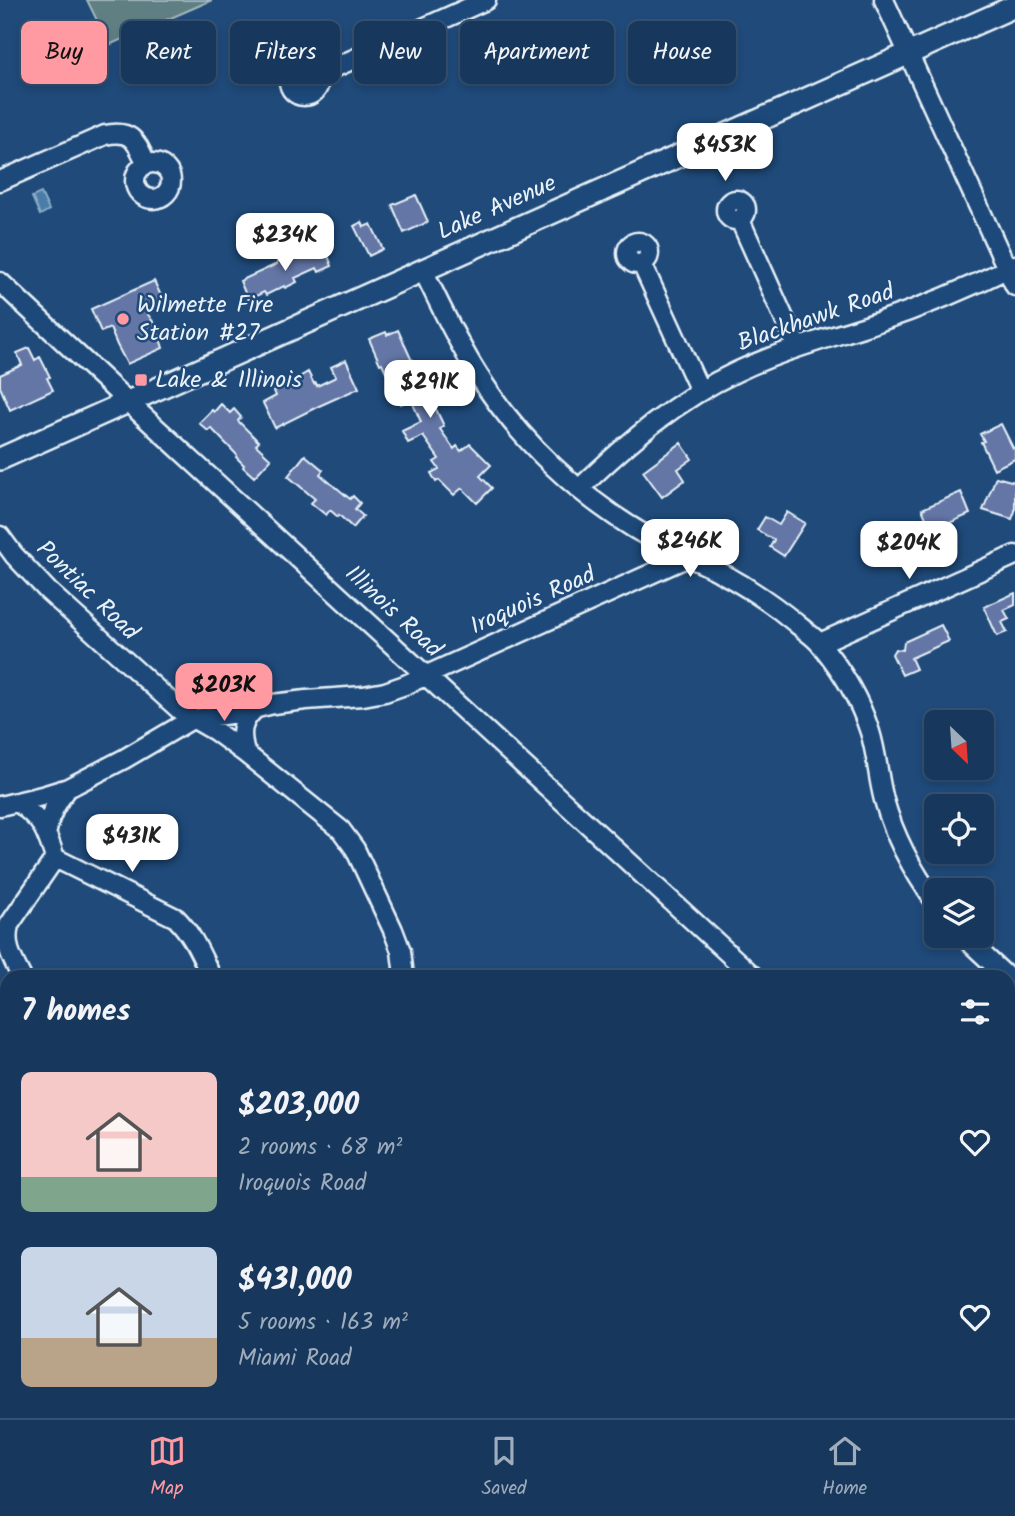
<!DOCTYPE html>
<meta charset="utf-8">
<style>
:root{--surface:#17385c;--page:#203f62;--text:#f1f3f6;--muted:#9eacbb;--line:#365272;--accent:#ff9aa2}
body{margin:0;font-family:Kalam,sans-serif;background:var(--page);color:var(--text);height:100vh;display:flex;flex-direction:column;font-size:26px;white-space:nowrap}
*{box-sizing:border-box;margin:0}
p{font-size:23px;color:var(--muted)}
.icon{flex:none;width:38px;height:38px;fill:none;stroke:currentColor;stroke-width:2;stroke-linecap:round;stroke-linejoin:round}
.map{position:relative;flex:1;overflow:hidden}
.sheet{position:absolute;left:0px;top:970px;width:1015px;height:450px;display:flex;flex-direction:column;background:var(--surface);border-radius:21px 21px 0 0;box-shadow:0 4px 10px #0003,0 0 0 2px var(--line)}
.sheet>*{flex:none}
.guide{position:absolute;left:21px;top:21px;width:973px;height:63px;display:flex;gap:14px}
.needle{width:46px;rotate:155deg}
.tools{position:absolute;left:924px;top:710px;display:grid;gap:14px}
.tools a{display:grid;place-items:center;width:70px;height:70px;border-radius:10px;background:var(--surface);box-shadow:0 4px 10px #0003,0 0 0 2px var(--line);font-size:35px}
.price{position:absolute;translate:-50% -60px;padding:0 16px;border-radius:14px;background:#fff;color:#222;font-size:23px;line-height:46px;filter:drop-shadow(0 2px 4px #0008)}
.price::after{content:'';position:absolute;left:50%;top:42px;width:21px;height:16px;margin-left:-10px;background:inherit;clip-path:polygon(0 0,100% 0,50% 100%)}
.price.selected{background:var(--accent);color:#111}
ul{padding:0;list-style:none}
li{display:flex;align-items:center;gap:21px;height:175px;padding:0 21px}
li span{display:grid;place-items:center;flex:none;width:196px;height:140px;border-radius:10px;color:#555}
li>.icon{margin-inline-start:auto}
span .icon{width:84px;height:84px;fill:#fffc;stroke-width:1}
li b{font-size:30px}
h2{display:flex;justify-content:space-between;align-items:center;height:84px;padding:0 21px;font-size:30px}
.tag{padding:0 24px;border-radius:10px;background:var(--surface);box-shadow:0 4px 10px #0003,0 0 0 2px var(--line);font-size:24px;line-height:63px}
.tag.selected{background:var(--accent);color:#111}
.tabs{display:flex;justify-content:space-around;align-items:center;height:98px;border-top:2px solid var(--line);background:var(--surface);font-size:19px;color:var(--muted)}
.tabs a{display:grid;justify-items:center;gap:4px}
.tabs .selected{color:var(--accent)}
.map>svg:first-child{display:block}
.green{fill:#5f7f83;stroke:#a4b8be;stroke-width:2}
.water{fill:#4b7ca8;stroke:#8aabc8;stroke-width:2}
.building{fill:#6476a6;stroke:#e8f1f8;stroke-width:2}
.lines{fill:none;stroke-linecap:round;stroke-linejoin:round}
.minor-casing{stroke:#e8f1f8;stroke-width:23}
.major-casing{stroke:#e8f1f8;stroke-width:26}
.minor{stroke:#1f4a7a;stroke-width:18}
.major{stroke:#1f4a7a;stroke-width:21}
.poi-dot{fill:#ff9aa2;stroke:#1f4a7a;stroke-width:2.5}
.labels{text-anchor:middle;dominant-baseline:central;stroke-width:5;stroke-linejoin:round;paint-order:stroke}
.street-label{font-size:24px;fill:#e8f1f8;stroke:#1f4a7a}
.poi-label{font-size:24px;fill:#e8f1f8;stroke:#1f4a7a;text-anchor:start}
</style>
<div class="map">
<svg width="1015" height="1418" viewBox="0 0 1015 1418">
<rect width="100%" height="100%" fill="#1f4a7a"/>
<filter id="ink" filterUnits="userSpaceOnUse"><feTurbulence type="fractalNoise" baseFrequency=".0143" numOctaves="2"/><feDisplacementMap in="SourceGraphic" scale="14" xChannelSelector="R" yChannelSelector="G"/><feConvolveMatrix kernelMatrix="1 2 1 2 8 2 1 2 1" color-interpolation-filters="sRGB"/></filter>
<g filter="url(#ink)">
<path class="green" d="M87,0H212L109,45Z"/>
<path class="water" d="M41,193L49,210L40,215L32,197Z"/>
<path class="building" d="M416,195L428,222L404,233L392,205Z
M362,222L364,227L371,224L383,249L369,256L354,226Z
M324,246L332,266L319,272L317,268L295,278L297,282L285,288L284,286L266,295L264,292L248,300L240,281L277,264V262L286,258L287,260L308,250L309,253Z
M154,281L165,304L147,313L156,326L163,348L127,364L117,345L110,328L101,332L91,309Z
M398,330L412,361L413,360L418,371L423,369L428,382L424,384L444,426L440,429L454,449L457,446L461,451L470,444L491,465L480,476L492,488L477,503L462,488L454,495L439,480L436,482L431,473L439,469L434,462L439,459L423,436L408,443L402,431L421,422L411,399L401,404L382,363L380,364L369,339L386,332L387,335Z
M29,348L35,360L40,357L50,377L47,378L53,390L10,410L0,387V375L22,365L17,353Z
M346,360L359,388L319,406L275,428L263,403L276,396L274,391L296,380V379L308,372L314,384L316,383L317,386L336,377L331,367Z
M221,404L230,413L234,409L241,417L238,421L259,442L256,445L271,459L254,477L243,467L244,465L236,457L237,455L211,428L208,431L199,423L212,410L214,412Z
M1001,424L1013,448H1015V459L994,469L981,442L984,441L980,434Z
M681,443L692,459L678,469L685,480L662,497L643,471Z
M305,455L323,470L320,474L336,488H337L350,499L353,496L360,503L355,509L363,516L353,528L339,515L338,517L330,510L326,515L311,503L315,499L288,476Z
M996,477L1015,482V511L1012,519L983,510Z
M961,492L970,514L947,524L952,534L936,541L922,509Z
M787,512L805,523L784,556L770,547L774,540L757,530L765,517L779,525Z
M1015,593V605L1004,610L1009,619L1002,622L1007,632L997,636L984,607Z
M941,625L949,641L911,658L916,669L902,675L892,654L895,649L903,650L904,642Z"/>
<g class="lines">
<g class="minor-casing">
<path id="minor" d="M884,0L1015,286
M289 81a15 15 0 1 1 30 0a15 15 0 1 1-30 0Z
M318,75L486,0
M135 181a18 18 0 1 1 36 0a18 18 0 1 1-36 0Z
M0,181L105,135C133,129 136,142 147,164
M726 210a10 10 0 1 1 20 0a10 10 0 1 1-20 0Z
M740,220L797,347
M627 253a11 11 0 1 1 22 0a11 11 0 1 1-22 0Z
M642,264L700,391
M423,270C440,305 456,340 477,373C519,441 582,500 652,539C673,551 696,560 718,571C746,586 773,604 797,624C805,631 815,637 821,645C842,670 860,701 870,732C877,754 878,778 884,800C894,836 914,873 936,903
M0,282L127,401L753,976
M579,489C626,444 676,400 736,372C780,351 826,339 872,324C921,308 969,288 1015,265
M0,536L14,555L48,591L182,712L215,731L245,753L341,830L355,849L393,930L401,951L404,976
M820,643L1015,555
M245,753C240,733 240,722 256,708
M18,802C43,822 45,827 55,858L176,918C193,935 201,955 211,976
M0,806L42,796L68,788L124,759L192,719L238,713L273,704L306,700L363,696L385,692L405,685L688,557
M47,831C49,814 57,801 68,788
M963,936L1006,976
M21,976C12,958 4,946 9,925L55,858
M1008,1149L1015,1153
M1008,1228L1015,1224
M0,1269L7,1266
M512,1412L515,1418
M715,1412L718,1418
M917,1412L920,1418
M130,1418L143,1412
M576,1418L589,1412"/>
</g>
<g class="major-casing">
<path id="major" d="M0,459L1015,6"/>
</g>
<use href="#minor" class="minor"/>
<use href="#major" class="major"/>
</g>
</g>
<g class="poi-dot">
<circle cx="123" cy="319" r="7"/>
<rect x="134" y="373" width="14" height="14" rx="3.5"/>
</g>
<g class="labels">
<g class="street-label">
<text transform="translate(497 208) rotate(-24)">Lake Avenue</text>
<text transform="translate(816 318) rotate(-19)">Blackhawk Road</text>
<text transform="translate(87 591) rotate(44)">Pontiac Road</text>
<text transform="translate(533 601) rotate(-24)">Iroquois Road</text>
<text transform="translate(393 612) rotate(43)">Illinois Road</text>
</g>
<g class="poi-label">
<text x="137" y="305">Wilmette Fire<tspan x="137" dy="28">Station #27</tspan></text>
<text x="155" y="380">Lake &amp; Illinois</text>
</g>
</g>
</svg>
<div class="tools">
<a><svg class="needle" viewBox="-14 -14 28 28"><path d="M0-13l5 13h-10z" fill="#e53935"/><path d="M0 13l5-13h-10z" fill="#9eacbb"/></svg></a>
<a><svg class="icon" aria-label="locate" viewBox="0 0 24 24"><circle cx="12" cy="12" r="6"/><path d="M12 2v4M12 18v4M2 12h4M18 12h4"/></svg></a>
<a><svg class="icon" aria-label="layers" viewBox="0 0 24 24"><path d="M12 4l9 5-9 5-9-5zM3 14l9 5 9-5"/></svg></a>
</div>
<b class="price" style="left:725px;top:183px">$453K</b>
<b class="price" style="left:285px;top:273px">$234K</b>
<b class="price" style="left:430px;top:420px">$291K</b>
<b class="price" style="left:690px;top:579px">$246K</b>
<b class="price" style="left:909px;top:581px">$204K</b>
<b class="price selected" style="left:224px;top:723px">$203K</b>
<b class="price" style="left:132px;top:874px">$431K</b>
<div class="guide">
<a class="tag selected">Buy</a>
<a class="tag">Rent</a>
<a class="tag">Filters</a>
<a class="tag">New</a>
<a class="tag">Apartment</a>
<a class="tag">House</a>
</div>
<section class="sheet">
<h2>7 homes<svg class="icon" aria-label="filters" viewBox="0 0 24 24"><path d="M4 7h16M4 17h16"/><circle cx="9" cy="7" r="2"/><circle cx="15" cy="17" r="2"/></svg></h2>
<ul>
<li><span style="background:linear-gradient(#f6c9c9 75%,#7fa58c 0)"><svg class="icon" aria-label="home" viewBox="0 0 24 24"><path d="M3 11l9-7 9 7M6 9v11h12V9"/></svg></span><div><b>$203,000</b><p>2 rooms · 68 m²</p><p>Iroquois Road</p></div><svg class="icon" aria-label="heart" viewBox="0 0 24 24"><path d="M12 20l-8-8c-3-5 5-10 8-4 3-6 11-1 8 4z"/></svg></li>
<li><span style="background:linear-gradient(#c9d6e8 65%,#b9a48a 0)"><svg class="icon" aria-label="home" viewBox="0 0 24 24"><path d="M3 11l9-7 9 7M6 9v11h12V9"/></svg></span><div><b>$431,000</b><p>5 rooms · 163 m²</p><p>Miami Road</p></div><svg class="icon" aria-label="heart" viewBox="0 0 24 24"><path d="M12 20l-8-8c-3-5 5-10 8-4 3-6 11-1 8 4z"/></svg></li>
</ul>
</section>
</div>
<nav class="tabs">
<a class="selected"><svg class="icon" aria-label="map" viewBox="0 0 24 24"><path d="M3 6l6-2 6 2 6-2v14l-6 2-6-2-6 2zM9 4v14M15 6v14"/></svg>Map</a>
<a><svg class="icon" aria-label="saved" viewBox="0 0 24 24"><path d="M7 4h10v16l-5-4-5 4z"/></svg>Saved</a>
<a><svg class="icon" aria-label="home" viewBox="0 0 24 24"><path d="M3 11l9-7 9 7M6 9v11h12V9"/></svg>Home</a>
</nav>
